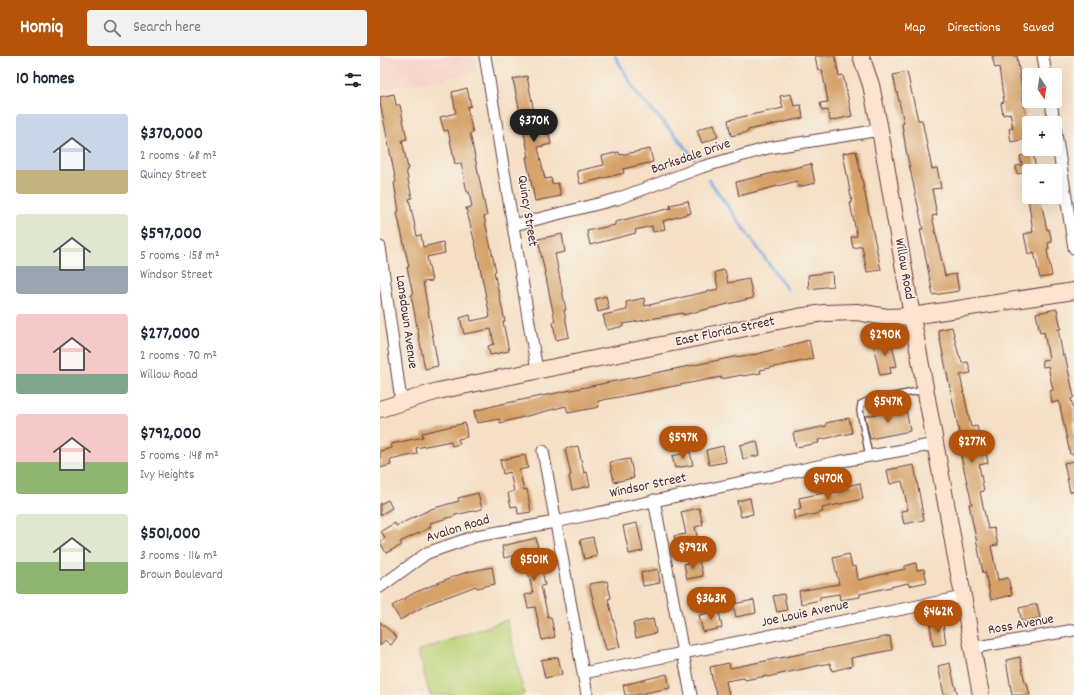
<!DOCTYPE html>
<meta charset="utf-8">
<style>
:root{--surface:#fff;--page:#f2f2f3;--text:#1f2937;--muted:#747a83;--accent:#b45309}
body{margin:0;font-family:Dekko,sans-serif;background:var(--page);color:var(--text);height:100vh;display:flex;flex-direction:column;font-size:15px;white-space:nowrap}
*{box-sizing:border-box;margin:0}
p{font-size:13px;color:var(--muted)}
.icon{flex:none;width:22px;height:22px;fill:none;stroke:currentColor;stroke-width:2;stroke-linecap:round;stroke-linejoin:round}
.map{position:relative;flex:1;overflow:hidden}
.details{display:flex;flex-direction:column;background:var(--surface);width:380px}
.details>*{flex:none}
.needle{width:26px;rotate:168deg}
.controls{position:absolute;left:642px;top:12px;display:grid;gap:8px}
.controls a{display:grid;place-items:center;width:40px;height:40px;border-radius:4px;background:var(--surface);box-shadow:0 4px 16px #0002;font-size:20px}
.price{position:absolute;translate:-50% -34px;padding:0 9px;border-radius:14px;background:var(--accent);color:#fff;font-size:13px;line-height:26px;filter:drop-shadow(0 1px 2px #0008)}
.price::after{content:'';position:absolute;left:50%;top:24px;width:12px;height:9px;margin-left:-6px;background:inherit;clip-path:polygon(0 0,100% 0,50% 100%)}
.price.selected{background:#222;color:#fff}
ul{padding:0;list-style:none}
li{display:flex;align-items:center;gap:12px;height:100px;padding:0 16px}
li span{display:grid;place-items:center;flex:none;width:112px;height:80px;border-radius:4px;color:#555}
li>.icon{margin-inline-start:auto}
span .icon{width:48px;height:48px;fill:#fffc;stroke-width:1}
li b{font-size:17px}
h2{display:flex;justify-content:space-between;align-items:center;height:48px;padding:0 16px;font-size:17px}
header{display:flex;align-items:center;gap:24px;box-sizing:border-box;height:56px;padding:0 20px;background:var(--accent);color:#fff}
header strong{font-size:19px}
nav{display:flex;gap:22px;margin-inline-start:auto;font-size:14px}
.search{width:280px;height:36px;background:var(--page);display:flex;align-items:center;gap:10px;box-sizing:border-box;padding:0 14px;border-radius:4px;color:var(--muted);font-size:15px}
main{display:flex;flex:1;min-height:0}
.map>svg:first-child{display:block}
.built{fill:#f7d1c7}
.green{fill:#bbd377;stroke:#827951}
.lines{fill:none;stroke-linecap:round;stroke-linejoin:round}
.stream{stroke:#79aae4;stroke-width:3}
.building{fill:#d5a167}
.lane-casing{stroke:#643c42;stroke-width:8}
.street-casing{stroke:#643c42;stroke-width:13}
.secondary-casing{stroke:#643c42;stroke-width:18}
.lane{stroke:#fff;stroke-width:5.5}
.street{stroke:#fff;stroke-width:11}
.secondary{stroke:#fde4d1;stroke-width:16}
.labels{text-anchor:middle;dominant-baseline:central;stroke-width:3;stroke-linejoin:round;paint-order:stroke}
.street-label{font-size:14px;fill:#4a1f2b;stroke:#f7f3e8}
</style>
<header>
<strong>Homiq</strong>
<div class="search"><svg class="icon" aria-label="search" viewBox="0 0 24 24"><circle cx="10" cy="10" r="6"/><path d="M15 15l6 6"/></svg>Search here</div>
<nav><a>Map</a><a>Directions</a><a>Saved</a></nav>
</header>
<main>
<section class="details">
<h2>10 homes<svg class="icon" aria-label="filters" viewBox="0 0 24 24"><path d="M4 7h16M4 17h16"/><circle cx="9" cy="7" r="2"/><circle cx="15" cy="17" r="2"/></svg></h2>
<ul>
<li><span style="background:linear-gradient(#c9d6e8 70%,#c2b280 0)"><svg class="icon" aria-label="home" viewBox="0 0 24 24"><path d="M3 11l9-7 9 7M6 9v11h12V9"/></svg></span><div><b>$370,000</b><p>2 rooms · 68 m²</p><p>Quincy Street</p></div></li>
<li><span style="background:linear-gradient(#dfe7d0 65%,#9aa5b1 0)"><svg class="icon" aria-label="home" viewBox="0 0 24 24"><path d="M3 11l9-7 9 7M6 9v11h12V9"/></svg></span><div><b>$597,000</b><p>5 rooms · 158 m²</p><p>Windsor Street</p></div></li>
<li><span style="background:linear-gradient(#f6c9c9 75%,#7fa58c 0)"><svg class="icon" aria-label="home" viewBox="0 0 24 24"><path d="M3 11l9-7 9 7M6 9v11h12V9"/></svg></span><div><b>$277,000</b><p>2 rooms · 70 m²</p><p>Willow Road</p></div></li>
<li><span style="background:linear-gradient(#f6c9c9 60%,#8fb573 0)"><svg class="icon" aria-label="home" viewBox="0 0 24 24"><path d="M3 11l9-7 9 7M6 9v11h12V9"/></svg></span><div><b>$792,000</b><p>5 rooms · 148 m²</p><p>Ivy Heights</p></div></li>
<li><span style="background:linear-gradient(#dfe7d0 60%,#8fb573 0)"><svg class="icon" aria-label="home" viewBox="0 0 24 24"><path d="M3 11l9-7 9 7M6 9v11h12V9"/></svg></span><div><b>$501,000</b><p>3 rooms · 116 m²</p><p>Brown Boulevard</p></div></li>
</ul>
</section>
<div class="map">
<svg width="694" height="639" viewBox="0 0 694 639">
<rect width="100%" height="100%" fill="#f7f3e8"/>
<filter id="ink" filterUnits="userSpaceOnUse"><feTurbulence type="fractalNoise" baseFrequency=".025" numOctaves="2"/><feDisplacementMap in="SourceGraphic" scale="8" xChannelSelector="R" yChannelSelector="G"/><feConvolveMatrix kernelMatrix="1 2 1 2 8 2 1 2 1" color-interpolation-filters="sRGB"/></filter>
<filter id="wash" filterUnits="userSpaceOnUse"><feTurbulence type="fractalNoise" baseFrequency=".012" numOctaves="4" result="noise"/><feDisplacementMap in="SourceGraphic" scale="16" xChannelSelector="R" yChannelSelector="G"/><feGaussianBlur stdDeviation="0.9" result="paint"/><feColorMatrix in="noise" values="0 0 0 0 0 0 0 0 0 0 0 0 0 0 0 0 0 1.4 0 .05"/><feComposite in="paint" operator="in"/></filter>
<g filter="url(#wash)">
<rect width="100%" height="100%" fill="#f5dfc5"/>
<path class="built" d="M0,0H94L97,16L0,34Z"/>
<path class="green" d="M127,564L144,639H50L38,595Z"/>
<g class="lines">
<path class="stream" d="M235,0L258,39L296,80L314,102
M329,124L407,233"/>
</g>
<g id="blocks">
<path class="building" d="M435,0H455L459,20L463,19L472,60L450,65L448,54L442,55L440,47L448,46L442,14L438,15Z
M612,0H637L649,82L631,86L629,73L633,72L630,57L623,59L621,47L624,46L619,11L615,12Z
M527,16L538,64H542L552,113L557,112L561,132L552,133L557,159L552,160L565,220L576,218L579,235L553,239L540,173H543L526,94L522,68L524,67L513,19Z
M147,20L157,72L167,70L171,88L158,91L165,123L171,122L172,128L178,127L181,140L155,145L146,101H149L133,23Z
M87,32L91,50L87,51L93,77H90L107,160L104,161L116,215L114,216L125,265L123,266L129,295L110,299L108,290L114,288L111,273L84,278L80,262L90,259L91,265L110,261L96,191L86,152L92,151L89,136H87L81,107L75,108L68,74L64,75L60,61L76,57L72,36Z
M14,38L16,49H20L27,83L22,84L28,113L26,114L32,142L29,143L37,180L41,179L43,191L63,186L65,197L47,201L52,225L43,226L58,310L45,313L31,239H33L27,211H29L17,156L19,155L14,127L16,126L0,46V41Z
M411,38L414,50L421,49L423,62L368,74V76L351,80L348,64L403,52L400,40Z
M334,68L338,81L322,87L317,74Z
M270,93L273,106L243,113L244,117L200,128L197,115L224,109L222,100L239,96L240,99Z
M476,95L501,214L487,216L482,190L473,192L471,181L477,180L470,147H472L463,97Z
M653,97L656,114L637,118L636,110L642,109L640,100Z
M431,108L435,127L418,131L417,125L359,140L356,126Z
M648,141H660L667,174L669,173L672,186L668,187L669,193L667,194L672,220L660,222L654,196L648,198L644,178L653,176Z
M308,145L311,157L283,165L285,173L273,176L272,170L255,174L256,177L210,189L207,175L235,169V166L291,152L290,149Z
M182,178L185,196L175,198L186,254H184L189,281L176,284L173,266L175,265L158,183Z
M345,214L348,227L369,223L373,242L303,259V257L243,268L244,270L227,274L223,259L247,254L246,246L264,242L265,250L338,233L335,216Z
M452,216L453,230L429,233L428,219Z
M226,240L229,253L218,256L215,243Z
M677,253L681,273H678L683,300L685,299L694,341L691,343L694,355V398H690L679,345L672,347L670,335L673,334L668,310L663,311L662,304L669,303L664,276L660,277L656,257Z
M572,271L579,300H580L582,307L588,306L591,317L580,319L591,371L597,370L602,391H605L608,407L599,409L604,435L600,436L608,473L614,472L618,489L611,490L618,524L628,522L632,539L611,544L605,516L603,517L589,448H592L580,396L583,395L558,274Z
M429,284L433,303L380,314L381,317L363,320L362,319L341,323V321L218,345L219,351L188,357L186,350L120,367V363L97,367L94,355L117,349L354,301L377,298Z
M511,284L517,310L510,311L511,317L500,319L493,288Z
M526,353L530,375L490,383L485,360Z
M469,362L472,377L438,384L439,387L416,391L413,377L446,370V367Z
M85,367L87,381L78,383L80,388L72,390L71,385L36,392L37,398L10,404L11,409L0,412V395L12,392L11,388L43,381L42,377Z
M377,385L380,399L363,403L360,389Z
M198,390L204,417L207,416L210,430L192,434L189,420L191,419L185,393Z
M343,390L346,406L329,409L326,394Z
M310,396L313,409L295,412L292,400Z
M145,399L148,412L139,414L144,434L147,433L151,456L138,458L137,450L131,451L128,437L134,435L130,416L123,418L120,404Z
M250,403L254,422L234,426L230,406Z
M694,405V435L690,436L684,407Z
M534,409L544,464L524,468L521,455L528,454L522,425L510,428L507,414Z
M480,427L483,443L442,452L443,456L415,463L413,455L421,453L419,442L468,432L467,430Z
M98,437L102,453L75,459V460L50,467L51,471L20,486L22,489L6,497L0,486L5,482L1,475L15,467L16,470L51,453L79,445L78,442Z
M370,442L373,458L361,461L357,445Z
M8,444L12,452L0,459V448Z
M319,452L323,469L315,471L319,489L297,493L294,480L306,478L301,456Z
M257,467L263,495L249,498L243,470Z
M213,481L217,500L204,503L200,484Z
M156,482L165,529L161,530L168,561H171L175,581L162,584L155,551L148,552L145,539L153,537L144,497L124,502L122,490Z
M469,498L472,511L476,510L478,524L525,513V510L536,507L537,514L544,513L547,526L529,530L528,527L480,538V541L460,544L459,538L440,541V544L421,548L419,535L459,528L453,502Z
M319,504L323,520L307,523L304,508Z
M112,511L115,528L97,532L96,530L48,548L20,564L12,550L34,537L67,523L87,516Z
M278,513L280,527L263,530L261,517Z
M227,525L231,542L228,543L240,591L226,594L209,528Z
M404,538L407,554L397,556L393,540Z
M374,544L376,557L356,561L353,548Z
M657,548L660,562L642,566L639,552Z
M339,555L342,572L323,576L319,559Z
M273,563L276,577L256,582L253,567Z
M0,566L17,581L11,589L5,584L0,590Z
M563,567L566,588L553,590L550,569Z
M510,580L512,594L471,602L472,610L452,615L450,607L387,621L386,620L365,624L364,622L346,625L349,639H337L333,628L330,611L349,607L350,612Z
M178,601L182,618L165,622L161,604Z
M640,601L645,627H647L650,639H632L626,604Z
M570,607L574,626L578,639H564L558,610Z
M287,618L290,632L255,639H245L243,629Z"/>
</g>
</g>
<g filter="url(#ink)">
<use href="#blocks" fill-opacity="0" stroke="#643c42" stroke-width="1"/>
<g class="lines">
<g class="lane-casing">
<path id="lane" d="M489,400L480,355L481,348L487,345L544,334"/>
</g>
<g class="street-casing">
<path id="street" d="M105,0L157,315
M663,0L666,19
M671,45L674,67
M675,71L694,192
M134,169L237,143L322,111L388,92L500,74
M0,191L21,345
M163,395L207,639
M274,444L311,639
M0,531L47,497L96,480L175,466L457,406L556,388
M592,592L694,574
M203,617L583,541"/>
</g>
<g class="secondary-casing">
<path id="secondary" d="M481,0L491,29L500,74L532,260L601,639
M0,353L58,335L418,261L444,257L477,256L507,261L532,260L694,235"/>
</g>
<use href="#lane" class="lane"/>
<use href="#street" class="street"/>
<use href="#secondary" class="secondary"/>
</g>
</g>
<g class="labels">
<g class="street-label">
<text transform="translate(311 101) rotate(-19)">Barksdale Drive</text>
<text transform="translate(147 155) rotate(81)">Quincy Street</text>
<text transform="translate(524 213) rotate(80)">Willow Road</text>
<text transform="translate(26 266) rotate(82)">Lansdown Avenue</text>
<text transform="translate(345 276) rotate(-12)">East Florida Street</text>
<text transform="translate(268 430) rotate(-12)">Windsor Street</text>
<text transform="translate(78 473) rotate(-17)">Avalon Road</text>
<text transform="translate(425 558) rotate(-12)">Joe Louis Avenue</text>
<text transform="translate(641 569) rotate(-10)">Ross Avenue</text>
</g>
</g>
</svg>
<div class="controls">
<a><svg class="needle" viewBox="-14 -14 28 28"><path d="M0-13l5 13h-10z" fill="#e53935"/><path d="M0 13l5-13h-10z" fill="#747a83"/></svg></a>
<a>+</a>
<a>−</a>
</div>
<b class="price selected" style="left:154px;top:87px">$370K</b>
<b class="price" style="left:505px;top:301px">$290K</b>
<b class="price" style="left:508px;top:368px">$547K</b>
<b class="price" style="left:303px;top:404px">$597K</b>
<b class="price" style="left:592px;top:408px">$277K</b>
<b class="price" style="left:448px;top:445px">$470K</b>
<b class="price" style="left:313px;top:514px">$792K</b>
<b class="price" style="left:154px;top:526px">$501K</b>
<b class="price" style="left:331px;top:565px">$363K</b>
<b class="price" style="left:558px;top:578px">$462K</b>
</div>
</main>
